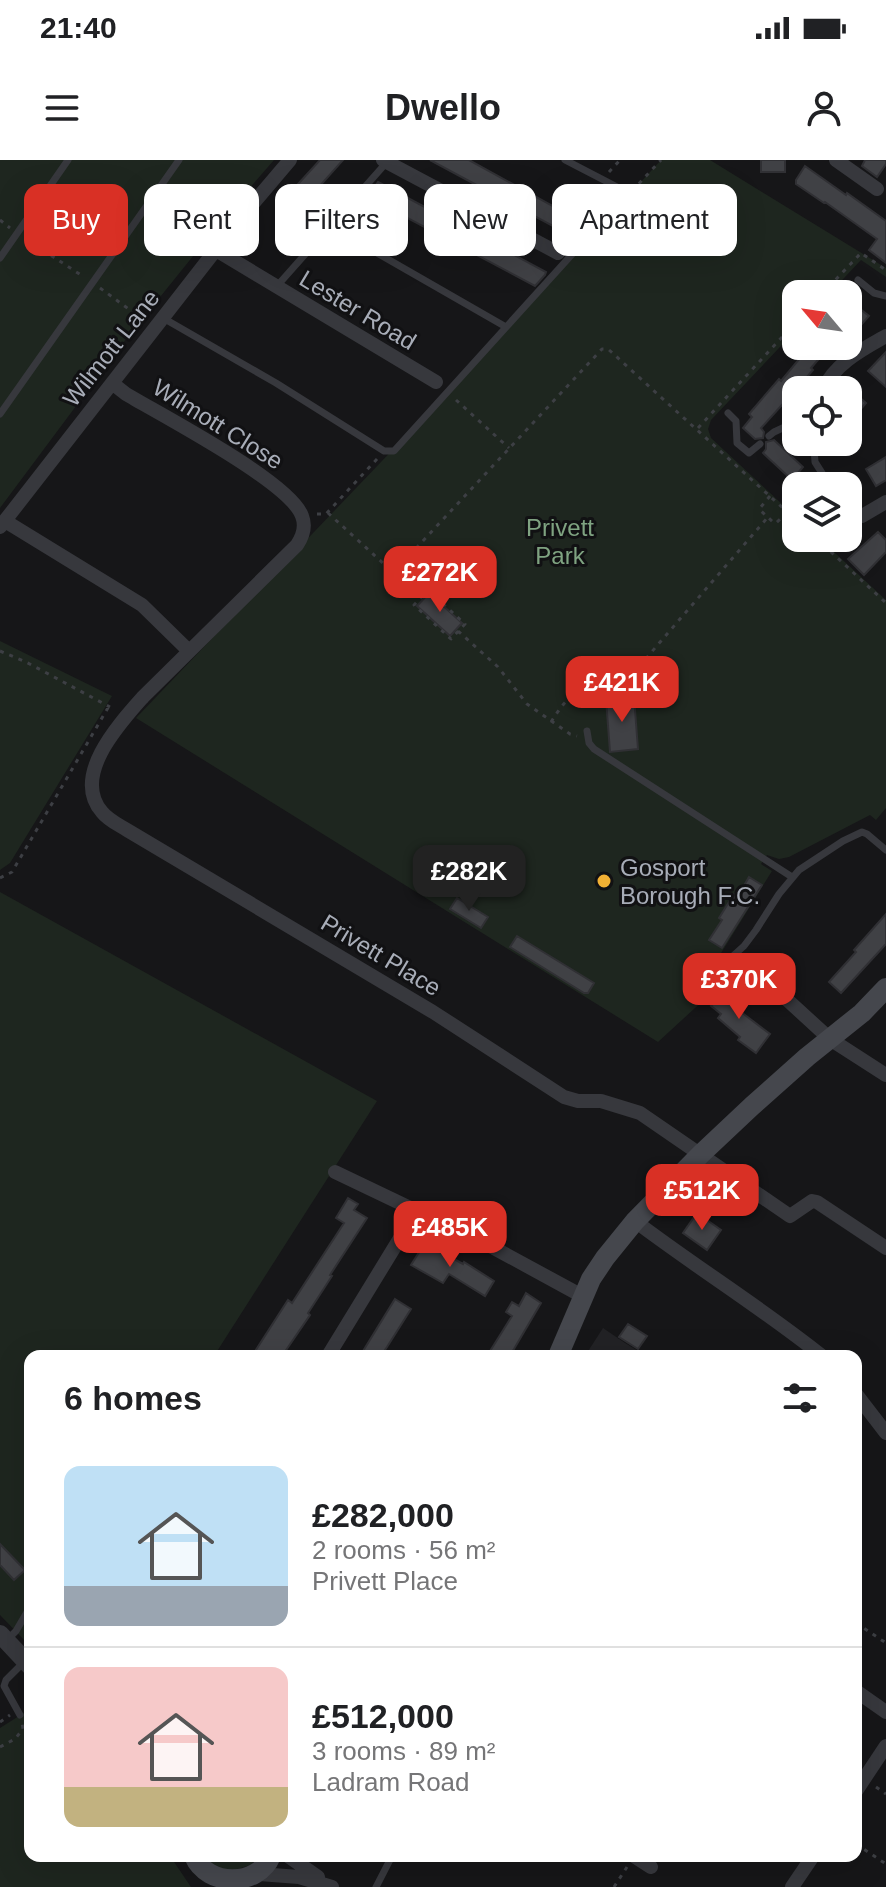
<!DOCTYPE html>
<meta charset="utf-8">
<style>
:root{--surface:#fff;--page:#f6f6f6;--text:#202124;--muted:#757577;--line:#e0e0e0;--accent:#d93025}
body{margin:0;font-family:Helvetica,sans-serif;background:var(--page);color:var(--text);height:100vh;display:flex;flex-direction:column;font-size:30px;white-space:nowrap}
*{box-sizing:border-box;margin:0}
p{font-size:26px;color:var(--muted)}
.icon{flex:none;width:44px;height:44px;fill:none;stroke:currentColor;stroke-width:2;stroke-linecap:round;stroke-linejoin:round}
.map{position:relative;flex:1;overflow:hidden}
.panel{position:absolute;left:24px;top:1190px;width:838px;height:512px;display:flex;flex-direction:column;background:var(--surface);border-radius:16px;box-shadow:0 8px 32px #0002}
.panel>*{flex:none}
.top-card{position:absolute;left:24px;top:24px;width:838px;height:72px;display:flex;gap:16px}
.needle{width:52px;rotate:299deg}
.controls{position:absolute;left:782px;top:120px;display:grid;gap:16px}
.controls a{display:grid;place-items:center;width:80px;height:80px;border-radius:16px;background:var(--surface);box-shadow:0 8px 32px #0002;font-size:40px}
.price{position:absolute;translate:-50% -68px;padding:0 18px;border-radius:16px;background:var(--accent);color:#fff;font-size:26px;line-height:52px;filter:drop-shadow(0 2px 4px #0008)}
.price::after{content:'';position:absolute;left:50%;top:48px;width:24px;height:18px;margin-left:-12px;background:inherit;clip-path:polygon(0 0,100% 0,50% 100%)}
.price.active{background:#222;color:#fff}
ul{padding:0;list-style:none}
li{display:flex;align-items:center;gap:24px;height:200px;padding:0 40px}
li+li{border-top:2px solid var(--line)}
li span{display:grid;place-items:center;flex:none;width:224px;height:160px;border-radius:16px;color:#555}
li>.icon{margin-inline-start:auto}
span .icon{width:96px;height:96px;fill:#fffc;stroke-width:1}
li b{font-size:34px}
h2{display:flex;justify-content:space-between;align-items:center;height:96px;padding:0 40px;font-size:34px}
.tag{padding:0 28px;border-radius:16px;background:var(--surface);box-shadow:0 8px 32px #0002;font-size:28px;line-height:72px}
.tag.active{background:var(--accent);color:#fff}
.status{display:flex;justify-content:space-between;align-items:center;height:56px;padding:0 40px;background:var(--surface);direction:ltr}
.status svg{height:22px;fill:currentColor}
header{display:flex;justify-content:space-between;align-items:center;height:104px;padding:0 40px;background:var(--surface);font-size:36px;font-weight:700}
.map>svg:first-child{display:block}
.built{fill:#222225}
.green{fill:#1e261f}
.building{fill:#404145;stroke:#303034;stroke-width:2}
.lines{fill:none;stroke-linecap:round;stroke-linejoin:round}
.path{stroke:#3d3f44;stroke-width:3;stroke-dasharray:4 6;stroke-linecap:butt}
.service{stroke:#37383d;stroke-width:7}
.minor{stroke:#37383d;stroke-width:14}
.tertiary{stroke:#37383d;stroke-width:18}
.secondary{stroke:#45474d;stroke-width:20}
.poi-dot{fill:#f2b134;stroke:#111113;stroke-width:3}
.labels{text-anchor:middle;dominant-baseline:central;stroke-width:6;stroke-linejoin:round;paint-order:stroke}
.street-label{font-size:24px;fill:#a8adb8;stroke:#111113}
.park-label{font-size:24px;fill:#7fa381;stroke:#111113}
.poi-label{font-size:24px;fill:#a8adb8;stroke:#111113;text-anchor:start}
</style>
<div class="status"><b>21:40</b><svg viewBox="0 0 49 12"><path d="M0 12V9h3v3zM5 12V6h3v6zM10 12V3h3v9zM15 12V0h3v12zM26 1h20v11H26zM47 4h2v5h-2z"/></svg></div>
<header><svg class="icon" aria-label="menu" viewBox="0 0 24 24"><path d="M4 6h16M4 12h16M4 18h16"/></svg>Dwello<svg class="icon" aria-label="person" viewBox="0 0 24 24"><circle cx="12" cy="8" r="4"/><path d="M4 21q1-7 8-7t8 7"/></svg></header>
<div class="map">
<svg width="886" height="1727" viewBox="0 0 886 1727">
<rect width="100%" height="100%" fill="#161618"/>
<path class="built" d="M603,1168L625,1183L646,1196H585Z"/>
<path class="green" d="M0,0H274L227,54L123,183L0,348Z
M661,0H710L886,108V117L861,100L829,134H796V170L711,260L708,269L711,278L796,357V378H819L886,440V648L876,660L870,655L789,697L779,699L767,695L761,704L772,711L718,798L732,814L658,882L136,558L470,209Z
M0,481L112,536L10,703L0,710Z
M0,732L377,941L214,1196H30L29,1485L0,1455Z
M30,1549V1696H170L191,1727H0V1568Z
M202,1696H258L251,1705L224,1713Z"/>
<path class="building" d="M320,0H343L301,47L288,35Z
M430,0H469L589,66L577,79Z
M761,0H785V12H761Z
M865,0H886V4L877,17L862,6Z
M805,6L846,35L847,33L886,61V103L869,90L877,79L825,42L824,43L796,24V20Z
M378,22L546,112L545,115L535,126L368,37Z
M848,143L857,150L859,148L869,156L854,173L848,167Z
M810,186H830L811,208L813,210L800,225L761,268L764,272L763,278L755,279L743,268L752,257L749,254L779,219L781,221Z
M886,192V227L868,211Z
M848,227L866,243L848,264Z
M774,280L803,307L792,320L763,293L766,289V282Z
M886,297V320L876,326L866,309Z
M878,372L886,380V392L864,415L848,399Z
M429,433L462,463L450,476L417,446Z
M634,537L638,589L610,592L606,539Z
M749,717L762,725L722,788L709,780L722,760L719,758L734,734L738,736Z
M457,738L488,757L481,768L450,749Z
M886,754V784L841,833L829,822L856,792L854,790Z
M517,776L594,823L588,833H584L510,787Z
M718,829L722,833L724,831L744,849L741,852L770,874L756,893L738,880L740,877L718,858L721,854L711,846L714,843L709,839Z
M348,1038L358,1044L354,1050L367,1058L330,1115L332,1116L308,1153L310,1155L282,1196H252L288,1140L292,1143L344,1063L336,1058Z
M697,1053L721,1070L707,1090L683,1073Z
M425,1083L463,1104L464,1102L494,1121L485,1136L449,1114L443,1123L411,1105Z
M526,1133L541,1143L514,1189L509,1196H487L512,1156L506,1152L512,1142L519,1146Z
M395,1139L411,1149L387,1187L381,1196H360Z
M628,1164L647,1176L638,1189L619,1177Z
M0,1384L25,1410L14,1420L0,1405Z"/>
<g class="lines">
<path class="path" d="M609,12L620,0
M632,31L661,0
M0,60L10,68
M26,79L84,117
M100,128L145,161
M822,134L861,93L886,110
M456,240L509,288
M698,268L796,162
M770,336L760,348V350L774,363H776L788,352L796,354
M328,353L396,415L403,417
M317,354H326L377,299
M816,378L886,443
M428,430L465,464L451,479L414,445Z
M421,437C408,425 397,417 406,399L602,189H608L796,360
M458,471L498,507L527,544L570,574L577,576
M0,491L26,502L110,547
M551,562C557,553 563,543 571,537C593,523 606,539 630,517L768,357
M0,718L12,712L109,546
M856,1463L886,1483
M0,1562L10,1555
M0,1587L15,1579L23,1569L22,1563
M876,1627L886,1634
M856,1684L886,1704
M614,1727L627,1707"/>
<path class="service" d="M330,66L506,167
M0,98L68,0
M858,120L874,133L886,136
M277,126L387,2
M163,158L276,223L384,291H394L623,38L621,29L565,0
M728,253L736,261L737,283L749,293L760,284
M0,254L179,0
M769,276L774,272L789,265
M814,288L815,302L822,313
M848,371L862,356
M587,571L589,583L594,589L792,717
M715,812L744,786L756,770L779,734L799,710L843,681L862,672L867,674L886,690
M8,1479L16,1471L30,1447
M20,1555L4,1526L6,1520L24,1502
M376,1727L392,1696"/>
<path class="minor" d="M383,0L558,93
M836,0L877,29
M216,90L436,222
M112,223L126,234C161,255 290,322 302,356C306,366 303,376 297,385L143,537C119,564 71,616 102,652C108,660 119,665 127,670L433,852L564,937L578,941H601L640,953L790,1056L812,1041L817,1042L886,1088
M823,230C834,204 863,189 886,176
M789,265L796,271
M808,282L814,288
M862,356L886,342
M5,361L142,445L189,491
M0,367L239,60L290,0
M746,802L830,879L886,915
M335,1012L494,1088L584,1137
M635,1061C697,1108 762,1148 822,1196
M328,1196L416,1052
M856,1234L886,1273
M856,1531L886,1552
M856,1631L886,1586
M288,1696L318,1717
M634,1696L651,1707
M259,1714L299,1717L332,1727
M792,1727L813,1696"/>
<path class="tertiary" d="M0,1474L30,1506"/>
<path class="secondary" d="M558,1196L591,1119L605,1098L635,1061L701,994L752,946L807,897L862,853L886,828
M194,1696C207,1727 258,1727 271,1696"/>
</g>
<circle class="poi-dot" cx="604" cy="721" r="8"/>
<g class="labels">
<g class="street-label">
<text transform="translate(358 150) rotate(31)">Lester Road</text>
<text transform="translate(111 188) rotate(-52)">Wilmott Lane</text>
<text transform="translate(218 264) rotate(32)">Wilmott Close</text>
<text transform="translate(381 795) rotate(31)">Privett Place</text>
</g>
<g class="park-label">
<text x="560" y="367">Privett<tspan x="560" dy="28">Park</tspan></text>
</g>
<g class="poi-label">
<text x="620" y="707">Gosport<tspan x="620" dy="28">Borough F.C.</tspan></text>
</g>
</g>
</svg>
<div class="controls">
<a><svg class="needle" viewBox="-14 -14 28 28"><path d="M0-13l5 13h-10z" fill="#e53935"/><path d="M0 13l5-13h-10z" fill="#757577"/></svg></a>
<a><svg class="icon" aria-label="locate" viewBox="0 0 24 24"><circle cx="12" cy="12" r="6"/><path d="M12 2v4M12 18v4M2 12h4M18 12h4"/></svg></a>
<a><svg class="icon" aria-label="layers" viewBox="0 0 24 24"><path d="M12 4l9 5-9 5-9-5zM3 14l9 5 9-5"/></svg></a>
</div>
<b class="price" style="left:440px;top:454px">£272K</b>
<b class="price" style="left:622px;top:564px">£421K</b>
<b class="price active" style="left:469px;top:753px">£282K</b>
<b class="price" style="left:739px;top:861px">£370K</b>
<b class="price" style="left:702px;top:1072px">£512K</b>
<b class="price" style="left:450px;top:1109px">£485K</b>
<div class="top-card">
<a class="tag active">Buy</a>
<a class="tag">Rent</a>
<a class="tag">Filters</a>
<a class="tag">New</a>
<a class="tag">Apartment</a>
</div>
<section class="panel">
<h2>6 homes<svg class="icon" aria-label="filters" viewBox="0 0 24 24"><path d="M4 7h16M4 17h16"/><circle cx="9" cy="7" r="2"/><circle cx="15" cy="17" r="2"/></svg></h2>
<ul>
<li><span style="background:linear-gradient(#bfe0f5 75%,#9aa5b1 0)"><svg class="icon" aria-label="home" viewBox="0 0 24 24"><path d="M3 11l9-7 9 7M6 9v11h12V9"/></svg></span><div><b>£282,000</b><p>2 rooms · 56 m²</p><p>Privett Place</p></div></li>
<li><span style="background:linear-gradient(#f6c9c9 75%,#c2b280 0)"><svg class="icon" aria-label="home" viewBox="0 0 24 24"><path d="M3 11l9-7 9 7M6 9v11h12V9"/></svg></span><div><b>£512,000</b><p>3 rooms · 89 m²</p><p>Ladram Road</p></div></li>
</ul>
</section>
</div>
